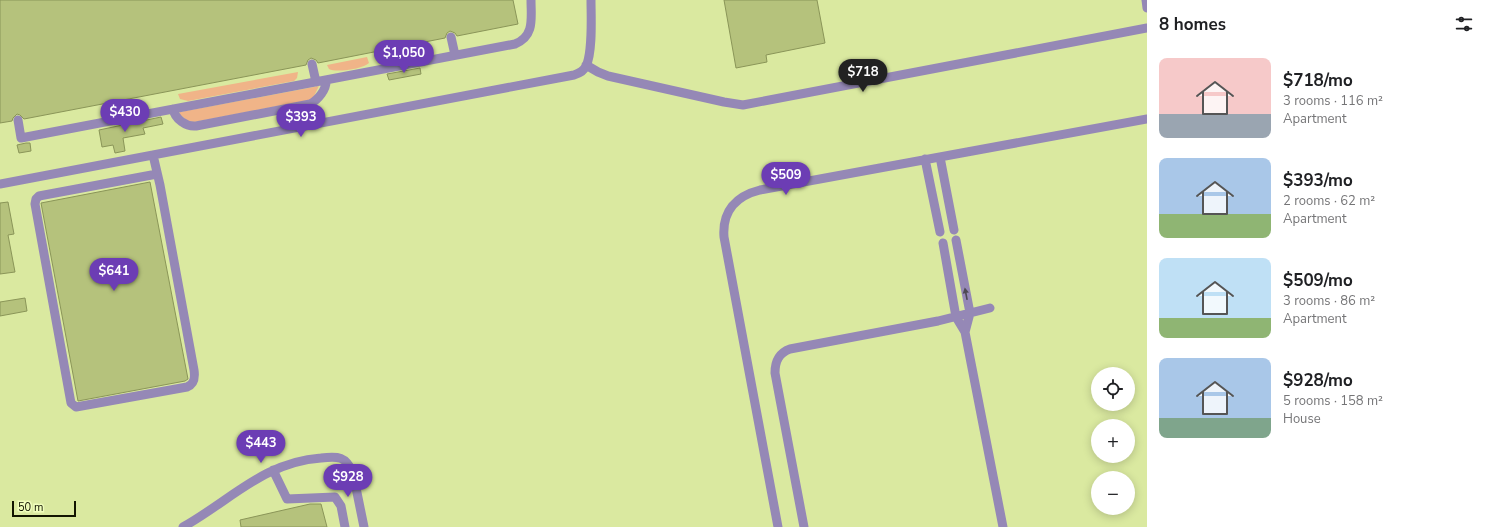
<!DOCTYPE html>
<meta charset="utf-8">
<style>
:root{--surface:#fff;--page:#f6f6f6;--text:#202124;--muted:#757577;--accent:#6c3db4}
body{margin:0;font-family:"Nunito Sans",sans-serif;background:var(--page);color:var(--text);height:100vh;display:flex;flex-direction:column;font-size:15px;white-space:nowrap}
*{box-sizing:border-box;margin:0}
p{font-size:13px;color:var(--muted)}
.icon{flex:none;width:22px;height:22px;fill:none;stroke:currentColor;stroke-width:2;stroke-linecap:round;stroke-linejoin:round}
.map{position:relative;flex:1;overflow:hidden}
.drawer{display:flex;flex-direction:column;background:var(--surface);width:340px}
.drawer>*{flex:none}
.fabs{position:absolute;left:1091px;top:367px;display:grid;gap:8px}
.fabs a{display:grid;place-items:center;width:44px;height:44px;border-radius:50%;background:var(--surface);box-shadow:0 2px 10px #0003;font-size:20px}
.scale{position:absolute;left:12px;bottom:10px;width:64px;box-sizing:border-box;padding-left:4px;border:2px solid #121500;border-top:0;font-size:11px;line-height:14px;white-space:nowrap;color:#121500;-webkit-text-stroke:3px #f0febc;paint-order:stroke}
.price{position:absolute;translate:-50% -34px;padding:0 9px;border-radius:14px;background:var(--accent);color:#fff;font-size:13px;line-height:26px;filter:drop-shadow(0 1px 2px #0008)}
.price::after{content:'';position:absolute;left:50%;top:24px;width:12px;height:9px;margin-left:-6px;background:inherit;clip-path:polygon(0 0,100% 0,50% 100%)}
.price.on{background:#222;color:#fff}
ul{padding:0;list-style:none}
li{display:flex;align-items:center;gap:12px;height:100px;padding:0 12px}
li span{display:grid;place-items:center;flex:none;width:112px;height:80px;border-radius:8px;color:#555}
li>.icon{margin-inline-start:auto}
span .icon{width:48px;height:48px;fill:#fffc;stroke-width:1}
li b{font-size:17px}
h2{display:flex;justify-content:space-between;align-items:center;height:48px;padding:0 12px;font-size:17px}
main{display:flex;flex:1;min-height:0}
.map>svg:first-child{display:block}
.built{fill:#dae9a0;fill-rule:evenodd}
.green{fill:#f0b488}
.building{fill:#b5c27c;stroke:#8a9558}
.lines{fill:none;stroke-linecap:round;stroke-linejoin:round}
.minor{stroke:#9588b6;stroke-width:9}
.oneway{fill:#4d4952}
</style>
<main>
<div class="map">
<svg width="1147" height="527" viewBox="0 0 1147 527">
<rect width="100%" height="100%" fill="#e3f0af"/>
<path class="built" d="M0,0H1147V527H0ZM1098,374H1128V404H1098ZM1098,426H1128V456H1098ZM1098,478H1128V508H1098Z"/>
<path class="green" d="M367,57L369,63C363,69 336,73 329,69L327,65Z
M298,72L297,78L294,81L188,101L180,99L178,94Z
M319,86L314,96L310,100L194,122L188,121L179,114L180,112Z"/>
<path class="building" d="M0,0H513L518,24L457,36L455,33L450,31L447,33L445,38L318,63L316,60L311,58L308,60L306,65L24,119L20,115L17,114L13,118L12,121L0,123Z
M724,0H817L825,43L766,55L767,62L736,68Z
M420,68L421,74L389,80L387,74Z
M161,117L163,124L143,128L145,134L123,138L125,151L115,153L113,145L102,147L99,130Z
M26,143H30L31,151L19,153L17,145Z
M150,182L188,379L185,381L78,401L41,203Z
M8,202L14,234L8,235L15,272L0,274V203Z
M25,298L27,311L0,316V302Z
M310,504H321L327,527H241L240,520Z"/>
<g class="lines">
<path class="minor" d="M1146,0L1147,8
M451,37L455,55
M312,64L316,82
M586,65L598,72L608,76L724,102L743,105L1147,28
M173,109C175,119 186,127 196,126L310,104C318,100 327,89 326,80
M18,120L21,138L515,44C535,36 531,18 531,0
M153,155L160,185L194,370C195,377 195,384 187,387L76,407L71,403L35,204L36,199L39,196L157,174
M940,157L954,230
M925,159L940,232
M0,184L574,75C580,73 584,71 586,66C593,52 591,16 591,0
M956,240L970,313L965,332
M943,243L956,317L965,332L1003,527
M273,470L287,499L335,497L341,506L345,527
M183,527C231,500 264,462 321,458C338,456 346,456 353,473L364,527
M778,527L724,237C722,211 736,196 760,190L1147,119
M804,527L775,373C775,361 779,353 790,349L938,321L990,308"/>
</g>
<defs><path id="oneway-solid" d="M-6-.8H1V-3.2L6.5 0L1 3.2V.8H-6Z"/></defs>
<use class="oneway" href="#oneway-solid" transform="translate(966 294) rotate(-101)"/>
</svg>
<div class="fabs">
<a><svg class="icon" aria-label="locate" viewBox="0 0 24 24"><circle cx="12" cy="12" r="6"/><path d="M12 2v4M12 18v4M2 12h4M18 12h4"/></svg></a>
<a>+</a>
<a>−</a>
</div>
<div class="scale">50 m</div>
<b class="price" style="left:404px;top:74px">$1,050</b>
<b class="price on" style="left:863px;top:93px">$718</b>
<b class="price" style="left:125px;top:133px">$430</b>
<b class="price" style="left:301px;top:138px">$393</b>
<b class="price" style="left:786px;top:196px">$509</b>
<b class="price" style="left:114px;top:292px">$641</b>
<b class="price" style="left:261px;top:464px">$443</b>
<b class="price" style="left:348px;top:498px">$928</b>
</div>
<section class="drawer">
<h2>8 homes<svg class="icon" aria-label="filters" viewBox="0 0 24 24"><path d="M4 7h16M4 17h16"/><circle cx="9" cy="7" r="2"/><circle cx="15" cy="17" r="2"/></svg></h2>
<ul>
<li><span style="background:linear-gradient(#f6c9c9 70%,#9aa5b1 0)"><svg class="icon" aria-label="home" viewBox="0 0 24 24"><path d="M3 11l9-7 9 7M6 9v11h12V9"/></svg></span><div><b>$718/mo</b><p>3 rooms · 116 m²</p><p>Apartment</p></div></li>
<li><span style="background:linear-gradient(#a9c7e8 70%,#8fb573 0)"><svg class="icon" aria-label="home" viewBox="0 0 24 24"><path d="M3 11l9-7 9 7M6 9v11h12V9"/></svg></span><div><b>$393/mo</b><p>2 rooms · 62 m²</p><p>Apartment</p></div></li>
<li><span style="background:linear-gradient(#bfe0f5 75%,#8fb573 0)"><svg class="icon" aria-label="home" viewBox="0 0 24 24"><path d="M3 11l9-7 9 7M6 9v11h12V9"/></svg></span><div><b>$509/mo</b><p>3 rooms · 86 m²</p><p>Apartment</p></div></li>
<li><span style="background:linear-gradient(#a9c7e8 75%,#7fa58c 0)"><svg class="icon" aria-label="home" viewBox="0 0 24 24"><path d="M3 11l9-7 9 7M6 9v11h12V9"/></svg></span><div><b>$928/mo</b><p>5 rooms · 158 m²</p><p>House</p></div></li>
</ul>
</section>
</main>
